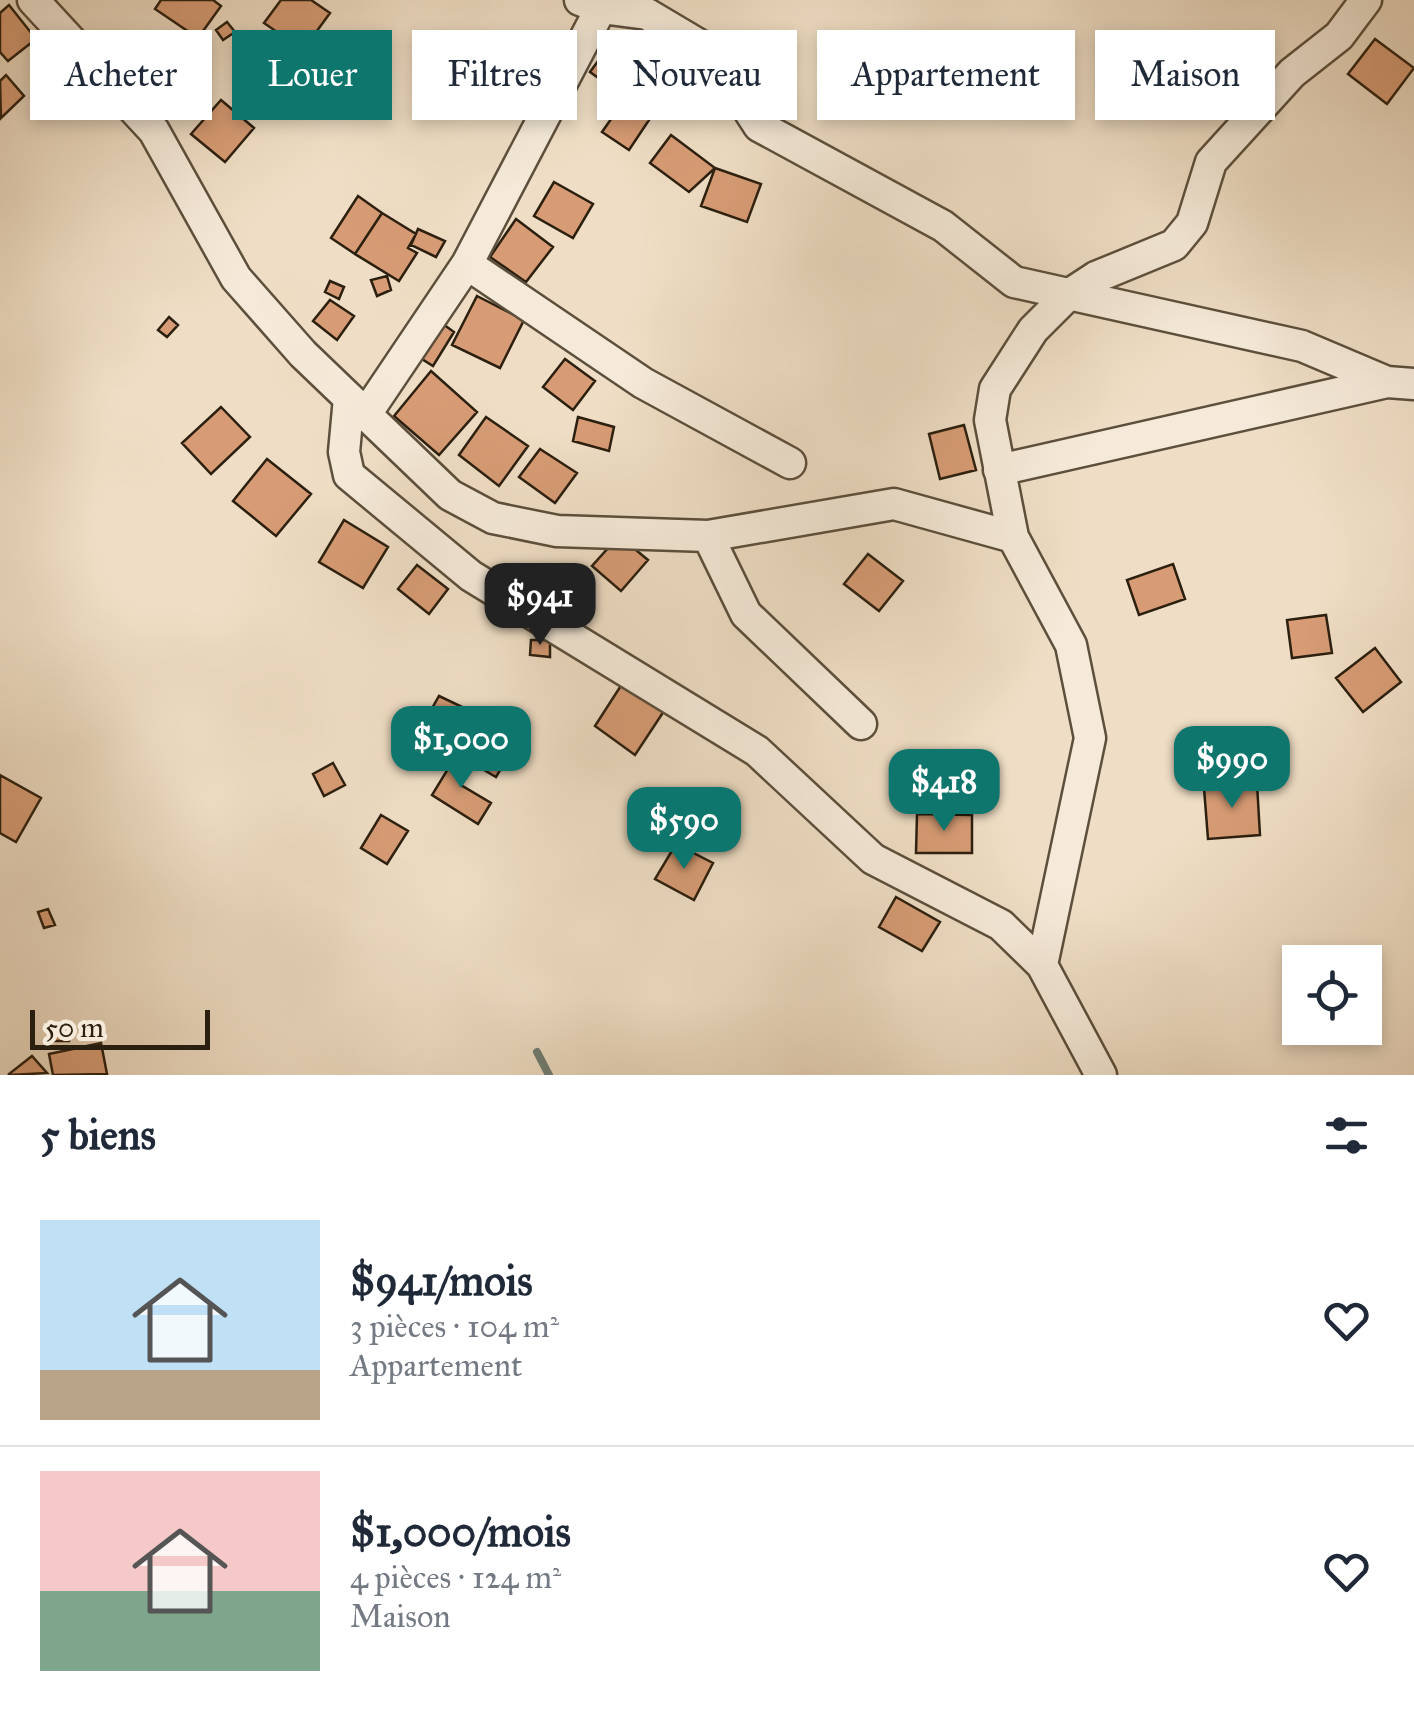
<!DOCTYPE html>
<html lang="fr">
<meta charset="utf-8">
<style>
:root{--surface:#fff;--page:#f6f6f7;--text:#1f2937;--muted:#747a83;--line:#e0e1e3;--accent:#0f766e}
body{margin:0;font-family:"IM FELL Great Primer",serif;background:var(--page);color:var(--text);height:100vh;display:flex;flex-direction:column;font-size:38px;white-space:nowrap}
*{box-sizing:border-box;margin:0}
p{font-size:32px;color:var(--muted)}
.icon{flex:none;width:55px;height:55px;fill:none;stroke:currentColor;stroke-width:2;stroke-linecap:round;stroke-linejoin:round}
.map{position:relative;height:1075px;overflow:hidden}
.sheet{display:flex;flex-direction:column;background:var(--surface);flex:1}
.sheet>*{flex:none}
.top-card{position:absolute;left:30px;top:30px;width:1355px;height:90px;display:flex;gap:20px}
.fabs{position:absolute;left:1282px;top:945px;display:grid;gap:20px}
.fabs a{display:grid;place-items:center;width:100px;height:100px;border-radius:0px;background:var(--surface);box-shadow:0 5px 15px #0003;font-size:50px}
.scale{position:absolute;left:30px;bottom:25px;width:180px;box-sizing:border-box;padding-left:10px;border:5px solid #2b1f0f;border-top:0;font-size:28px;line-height:35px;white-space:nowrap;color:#2b1f0f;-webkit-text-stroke:8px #f5ead9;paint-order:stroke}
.price{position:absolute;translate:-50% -85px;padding:0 22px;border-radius:20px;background:var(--accent);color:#fff;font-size:32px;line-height:65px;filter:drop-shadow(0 2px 5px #0008)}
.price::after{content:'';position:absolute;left:50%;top:60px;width:30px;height:22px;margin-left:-15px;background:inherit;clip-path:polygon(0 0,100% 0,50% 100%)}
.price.current{background:#222;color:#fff}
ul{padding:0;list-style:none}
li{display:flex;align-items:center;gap:30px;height:250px;padding:0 40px}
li+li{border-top:2px solid var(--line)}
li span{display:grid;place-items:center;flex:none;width:280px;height:200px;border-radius:0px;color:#555}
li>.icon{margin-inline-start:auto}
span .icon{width:120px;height:120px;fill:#fffc;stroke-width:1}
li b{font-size:42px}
h2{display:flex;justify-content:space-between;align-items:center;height:120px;padding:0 40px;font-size:42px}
.pill{padding:0 35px;border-radius:0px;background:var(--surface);box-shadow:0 5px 15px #0003;font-size:35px;line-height:90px}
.pill.current{background:var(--accent);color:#fff}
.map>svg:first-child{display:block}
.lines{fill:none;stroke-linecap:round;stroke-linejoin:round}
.stream{stroke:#6e7d73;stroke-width:8}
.building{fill:#d79c75;stroke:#2b1f0f;stroke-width:2.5}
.street-casing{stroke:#5c4f3c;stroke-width:35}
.street{stroke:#f5ead9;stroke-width:30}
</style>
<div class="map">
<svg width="1414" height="1075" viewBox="0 0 1414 1075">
<rect width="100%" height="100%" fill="#efdec5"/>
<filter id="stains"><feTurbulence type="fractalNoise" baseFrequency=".002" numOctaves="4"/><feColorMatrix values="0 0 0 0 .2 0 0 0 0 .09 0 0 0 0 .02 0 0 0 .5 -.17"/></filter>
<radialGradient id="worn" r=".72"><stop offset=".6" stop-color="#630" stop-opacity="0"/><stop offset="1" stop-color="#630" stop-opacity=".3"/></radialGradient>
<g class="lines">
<path class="stream" d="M537,1052L549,1075"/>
</g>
<path class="building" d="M161,0H213L221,6L198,38L155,9Z
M281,0H311L330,13L303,50L264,23Z
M9,5L36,39L8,61L0,52V13Z
M227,22L235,32L223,40L216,30Z
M186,36L188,51L173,53L171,40Z
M1375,39L1414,68L1387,104L1348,74Z
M314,46L356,75L331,112L290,81Z
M121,48L125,61L112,64L108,52Z
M997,49L1046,55L1040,96L992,89Z
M601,57L662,99L651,116L590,72Z
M362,68L376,77L361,100L345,91Z
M6,75L24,96L1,118L0,81Z
M221,100L254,128L225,162L191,134Z
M623,102L649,120L629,150L602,132Z
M671,135L715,168L689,192L650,163Z
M715,168L761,184L747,222L701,206Z
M554,182L593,204L573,238L534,216Z
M358,196L382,213L355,254L331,238Z
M382,213L416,234L408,248L417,253L399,281L355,254Z
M516,219L553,247L526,282L490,257Z
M418,229L445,241L436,257L411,245Z
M387,276L391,290L377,296L371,280Z
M330,281L344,287L339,299L325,292Z
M477,296L524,320L500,368L452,345Z
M330,300L354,316L337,340L313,321Z
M169,317L178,325L167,337L158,330Z
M436,319L454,332L433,366L414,354Z
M565,359L595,381L573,410L543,387Z
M431,371L477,412L439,455L394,416Z
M221,407L250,437L211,474L182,443Z
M486,417L528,446L499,486L459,455Z
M578,417L614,427L609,451L573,441Z
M964,425L976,470L940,479L929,434Z
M540,449L577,473L555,503L519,477Z
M267,459L311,494L276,536L233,501Z
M344,520L388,547L363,588L319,562Z
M619,536L648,560L621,591L592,566Z
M868,554L903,581L879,611L844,584Z
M1173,564L1185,599L1139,615L1127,580Z
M417,565L448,589L429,614L398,589Z
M1326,615L1332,653L1292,658L1287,620Z
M531,640H550V657L530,655Z
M1375,648L1401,682L1363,712L1336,678Z
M622,684L664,711L635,755L595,726Z
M439,696L475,713L458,747L421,728Z
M482,714L519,738L496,777L457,754Z
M443,747L457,752L450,768L436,763Z
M457,754L475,765L461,785L491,803L478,824L432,795Z
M333,763L345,785L324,796L313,774Z
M0,775L41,798L16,842L0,833Z
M1257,784L1260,835L1208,839L1204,788Z
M917,814L972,815V853H916Z
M381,815L408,831L387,864L361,848Z
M686,817L695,823L686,837L677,834Z
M676,844L713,863L694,900L655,879Z
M896,897L940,922L922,951L879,927Z
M48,909L55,925L44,928L38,912Z
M50,1026H69V1041H49Z
M101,1043L107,1074L53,1075L49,1054Z
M32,1056L47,1073L10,1075L9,1074Z"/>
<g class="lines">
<g class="street-casing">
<path id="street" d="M33,0L154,131L236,278L303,354L450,495L493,518L557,531L708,536L894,504L1013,537
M580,0L601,8L647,14L711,52L759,126L943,226L1014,282L1302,346L1387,382L1414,384
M467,264L643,383L790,463
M349,398L344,452L349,475L471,576L757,751L873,859L1001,925L1042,965L1101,1075
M366,414L467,264L601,8
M999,470L1387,382
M708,536L746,614L861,724
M1042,965L1090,738L1071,645L1013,537L990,420L995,389L1033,330L1067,296L1096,277L1174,245L1192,223L1211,162L1292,73L1339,36L1366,0"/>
</g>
<use href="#street" class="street"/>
</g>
<rect width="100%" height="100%" filter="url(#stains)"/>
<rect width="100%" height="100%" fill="url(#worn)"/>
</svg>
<div class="fabs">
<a><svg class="icon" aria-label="locate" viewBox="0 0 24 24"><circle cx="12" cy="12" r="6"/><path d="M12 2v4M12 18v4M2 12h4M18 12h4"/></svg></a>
</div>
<div class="scale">50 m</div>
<b class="price current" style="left:540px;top:648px">$941</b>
<b class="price" style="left:461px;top:791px">$1,000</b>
<b class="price" style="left:1232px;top:811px">$990</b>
<b class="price" style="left:944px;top:834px">$418</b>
<b class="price" style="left:684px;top:872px">$590</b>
<div class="top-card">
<a class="pill">Acheter</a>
<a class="pill current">Louer</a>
<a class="pill">Filtres</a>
<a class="pill">Nouveau</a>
<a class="pill">Appartement</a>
<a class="pill">Maison</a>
</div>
</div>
<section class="sheet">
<h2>5 biens<svg class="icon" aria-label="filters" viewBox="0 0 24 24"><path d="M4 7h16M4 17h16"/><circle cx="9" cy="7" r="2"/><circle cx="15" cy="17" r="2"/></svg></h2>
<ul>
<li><span style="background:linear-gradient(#bfe0f5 75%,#b9a48a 0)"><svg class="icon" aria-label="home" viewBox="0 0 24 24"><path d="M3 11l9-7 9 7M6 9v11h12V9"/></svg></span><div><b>$941/mois</b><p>3 pièces · 104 m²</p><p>Appartement</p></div><svg class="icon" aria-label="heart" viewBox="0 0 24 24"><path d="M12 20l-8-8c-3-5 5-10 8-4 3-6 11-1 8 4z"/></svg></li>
<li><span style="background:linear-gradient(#f6c9c9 60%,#7fa58c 0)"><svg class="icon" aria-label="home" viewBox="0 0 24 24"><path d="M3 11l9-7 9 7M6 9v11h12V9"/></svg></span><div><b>$1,000/mois</b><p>4 pièces · 124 m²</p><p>Maison</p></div><svg class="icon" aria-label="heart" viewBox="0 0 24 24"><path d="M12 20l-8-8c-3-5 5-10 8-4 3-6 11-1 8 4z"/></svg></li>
</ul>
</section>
